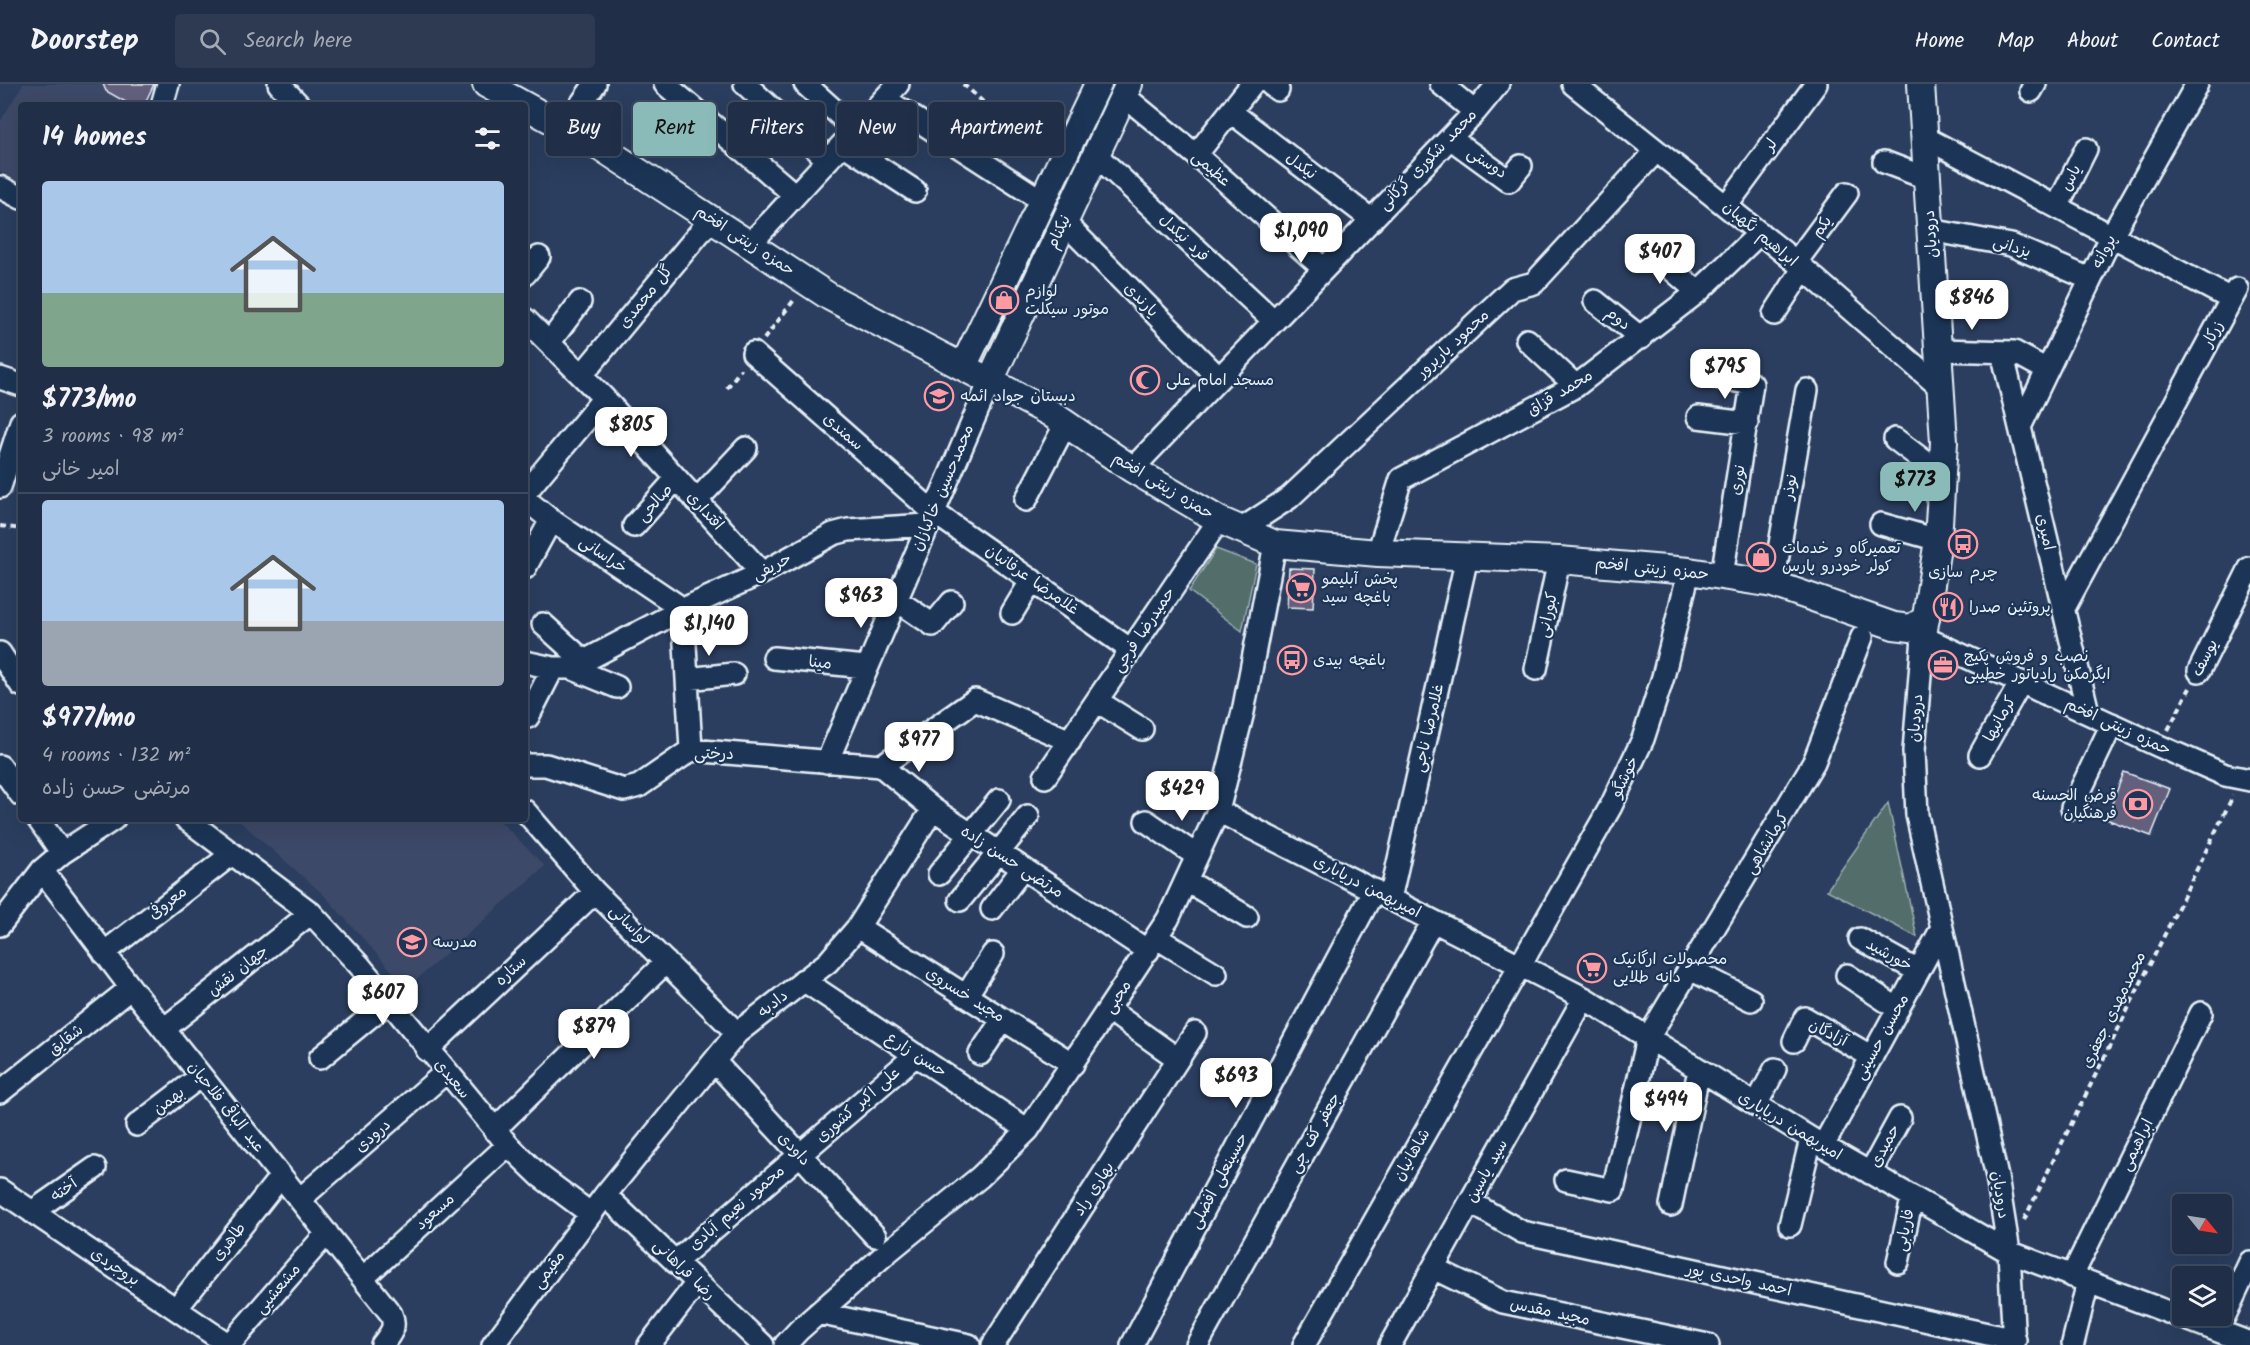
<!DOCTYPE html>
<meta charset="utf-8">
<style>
:root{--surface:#202e47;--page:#2d3a52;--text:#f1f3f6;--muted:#a2a8b4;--line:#3d4a60;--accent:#8bbbb9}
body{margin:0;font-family:Kalam,"Playpen Sans Arabic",sans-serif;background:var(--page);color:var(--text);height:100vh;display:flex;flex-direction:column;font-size:22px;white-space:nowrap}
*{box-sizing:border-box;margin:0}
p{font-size:20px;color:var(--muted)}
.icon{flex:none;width:33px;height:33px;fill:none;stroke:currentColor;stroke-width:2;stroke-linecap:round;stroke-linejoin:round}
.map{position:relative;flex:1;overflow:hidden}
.sheet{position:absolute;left:18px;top:18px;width:510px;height:720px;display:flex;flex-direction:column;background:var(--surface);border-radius:6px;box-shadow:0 6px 24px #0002,0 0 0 2px var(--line)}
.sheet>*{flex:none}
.hud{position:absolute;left:546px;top:18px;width:570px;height:54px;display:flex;gap:12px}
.needle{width:39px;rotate:120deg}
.fabs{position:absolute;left:2172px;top:1110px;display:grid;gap:12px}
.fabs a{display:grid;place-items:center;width:60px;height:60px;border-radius:6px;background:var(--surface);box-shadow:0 6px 24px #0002,0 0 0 2px var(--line);font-size:30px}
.price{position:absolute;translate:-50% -51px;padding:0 14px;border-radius:12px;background:#fff;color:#222;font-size:20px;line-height:39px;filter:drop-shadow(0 2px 3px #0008)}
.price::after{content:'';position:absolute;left:50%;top:36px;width:18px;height:14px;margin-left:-9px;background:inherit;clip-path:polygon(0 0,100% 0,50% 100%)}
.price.on{background:var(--accent);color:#111}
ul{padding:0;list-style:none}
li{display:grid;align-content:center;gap:12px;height:318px;padding:0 24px}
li+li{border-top:2px solid var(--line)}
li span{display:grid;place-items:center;height:186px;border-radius:6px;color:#555}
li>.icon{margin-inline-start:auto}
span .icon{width:108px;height:108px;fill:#fffc;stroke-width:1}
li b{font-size:26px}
h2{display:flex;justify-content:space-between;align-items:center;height:72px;padding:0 24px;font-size:26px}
.pill{padding:0 21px;border-radius:6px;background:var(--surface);box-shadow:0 6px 24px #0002,0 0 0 2px var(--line);font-size:21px;line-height:54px}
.pill.on{background:var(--accent);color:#111}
header{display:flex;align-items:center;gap:36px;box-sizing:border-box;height:84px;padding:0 30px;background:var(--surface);border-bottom:2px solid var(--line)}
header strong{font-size:28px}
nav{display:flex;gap:33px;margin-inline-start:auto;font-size:21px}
.search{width:420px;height:54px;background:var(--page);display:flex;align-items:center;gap:15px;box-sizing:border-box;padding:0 21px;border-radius:6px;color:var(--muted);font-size:22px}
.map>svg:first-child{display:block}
.built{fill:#3c4868}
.green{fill:#526d6b;stroke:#9dafb2;stroke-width:1.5}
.building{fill:#64607e;stroke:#e8f1f8;stroke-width:1.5}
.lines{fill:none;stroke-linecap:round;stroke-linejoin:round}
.minor-casing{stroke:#e8f1f8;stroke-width:26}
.major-casing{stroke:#e8f1f8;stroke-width:30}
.path{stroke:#e8f1f8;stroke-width:4;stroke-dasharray:6 4.5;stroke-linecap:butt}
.minor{stroke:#1d3557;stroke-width:21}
.major{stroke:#1d3557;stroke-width:26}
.labels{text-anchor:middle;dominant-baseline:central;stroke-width:4.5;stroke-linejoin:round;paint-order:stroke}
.street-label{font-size:16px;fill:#e8f1f8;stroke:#1d3557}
.poi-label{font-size:16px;fill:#e8f1f8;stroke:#1d3557;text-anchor:start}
</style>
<header>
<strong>Doorstep</strong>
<div class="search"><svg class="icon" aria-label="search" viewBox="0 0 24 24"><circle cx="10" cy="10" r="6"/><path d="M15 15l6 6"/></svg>Search here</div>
<nav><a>Home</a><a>Map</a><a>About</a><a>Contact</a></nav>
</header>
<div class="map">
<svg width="2250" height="1261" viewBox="0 0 2250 1261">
<rect width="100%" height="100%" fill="#2b3e5f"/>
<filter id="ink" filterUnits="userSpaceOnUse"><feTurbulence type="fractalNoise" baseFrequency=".0167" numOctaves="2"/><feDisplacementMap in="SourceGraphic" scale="12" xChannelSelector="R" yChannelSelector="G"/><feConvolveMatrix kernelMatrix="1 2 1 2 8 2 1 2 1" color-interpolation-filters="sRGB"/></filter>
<g filter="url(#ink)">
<path class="built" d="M23,0H103L106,7L131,21H21V99L0,87V38Z
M237,735H498L545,782L407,904L324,811Z"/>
<path class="green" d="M1216,465L1256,480L1242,547L1189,507Z
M1888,719L1917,853L1827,806Z"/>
<path class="building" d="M103,0H154L144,21H131L106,7Z
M1289,484L1315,485L1313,524L1287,523Z
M2124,688L2170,705L2151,752L2106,735Z"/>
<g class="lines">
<g class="minor-casing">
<path id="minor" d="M279,0L299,21
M665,0L795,111
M745,0L828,76
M805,0L856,46
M1270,0L1278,6
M1441,0L1475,28
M1573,0L1796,178L1942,305
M2031,7L2035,0
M1123,11L1196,71L1324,185
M885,15L1041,116
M162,21L168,0
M1231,28L1372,136
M565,43L595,0
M1924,53L2231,215
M1450,54L1509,97L1521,82
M843,60L915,107
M1096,71L1273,236
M1196,71L1252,0
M1884,78L1926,94
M0,103L21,114
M1727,121L1816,0
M2057,123L2086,65
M1064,138L1218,293
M1930,146L2011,161L2090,195
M750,160L898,0
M1647,164L1698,208
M1796,178L1847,109
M525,190L539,173
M1595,217L1641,254
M1774,230L1803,185
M525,235L604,314L762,489
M1527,256L1576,302
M549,259L580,218
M1939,266L2014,268L2047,286
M2002,268L2088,628
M753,269L932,427L1131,566
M582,291L711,135
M1705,291L1752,300L1722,492
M0,294L21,301
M1698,333L1747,339
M2021,341L2112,151L2197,0
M1895,355L1944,392
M1132,385L1475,28L1498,0
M0,403L21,338
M525,409L604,314
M525,415L551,436L683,525L691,666
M1026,416L1065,341
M696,417L746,364
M1881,440L1938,456
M634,442L676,395
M1240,446L1289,414L1512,205L1534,199L1656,67
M1378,469L1401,395L1576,302L1698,208L1760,149
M525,484L551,436
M1773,500L1807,306
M895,515L933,541L952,518
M2063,526L2237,205
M1012,529L1032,496
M543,540L584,577
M0,569L21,601
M774,574L866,583
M525,578L553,584H571L683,525L762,489L833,450L848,446L927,441
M571,584L617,603
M1536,585L1559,476
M2199,587L2250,484
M687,595L734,590
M1097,617L1142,645
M528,633L553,584
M1980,671L2021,598
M827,678L990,297
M525,681H546L624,706L639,702L691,666L881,682
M0,682L21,711
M881,682L933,725L1148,867
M881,682L975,616L1070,657
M1045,693L1219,436
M2072,724L2112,640
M525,727L595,808L737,949
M1218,727L1584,914L1823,1062L2009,1168L2250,1259
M38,735L62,769
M186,735L311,829L360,882L508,1061L540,1092L591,1130
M1146,737L1197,772
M42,786L131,904L391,1230C397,1244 390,1250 382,1261
M939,790L999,716
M1187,797L1247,833
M1390,815L1467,473
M960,816L1028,732
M992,825L1023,784
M0,841L42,786L62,769L114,735
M858,843L1073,980
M1157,854L1216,890
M1860,855L1918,887
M104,869L232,770
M1690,885L1751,916
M1847,891L1898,925
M803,896L1028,1046
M966,912L993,870
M1109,926L1178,975
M164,945L311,829
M1794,957L1805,934L1872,973
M427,966L595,808
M980,970L1003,935
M320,974L388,918
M714,977L875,1152
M0,1008L131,904
M1756,1021L1775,985
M137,1041L201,992
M494,1046L666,878
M1823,1062L1942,844
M1870,1089L1900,1034
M1566,1096L1613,1106L1648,954L1814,678L1862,553
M0,1106L229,1261
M605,1111L763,1261
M300,1115L446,988
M1470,1118L1522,1148L2015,1256
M1671,1121L1699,986
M32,1128L95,1084
M1790,1141L1811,1055
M675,1178L916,971
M1898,1178L1912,1115
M1433,1184L1503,1218L1708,1261
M2072,1192L2201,929
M363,1194L508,1061
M176,1225L281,1092
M818,1229L969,1261
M2218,1246L2250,1178
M2073,1259L2088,1198
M229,1261L327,1149
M493,1261L605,1111L737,949L828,878L858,843L933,725
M649,1261L697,1199
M785,1261L799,1246L889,1167L980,1093L1028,1046L1168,835L1218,727L1243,628L1275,460
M993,1261L1195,949
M1132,1261L1374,806
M1197,1261L1433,837
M1304,1261L1611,722L1643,655L1663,593L1689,487
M1390,1261L1584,914
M2014,1261L2009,1168L1997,1093L1917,731L1914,667L1923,553L2159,662L2225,691L2250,696"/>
</g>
<g class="major-casing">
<path id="major" d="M486,0L602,64L830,213L1050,329L1132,385L1219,436L1275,460L1378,469L1559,476L1689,487L1773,500L1894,542L1911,544L1926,535
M1921,0L1944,358L1938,456L1923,552
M963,283L1098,0
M990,297L1129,0"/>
</g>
<path class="path" d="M963,0L1040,69
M764,255L794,216
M727,304L741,285
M0,442L21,445
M2168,646L2190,604
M2024,1136L2233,712"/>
<use href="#minor" class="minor"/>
<use href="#major" class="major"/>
</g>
</g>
<defs>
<g id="shop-ring" transform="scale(1.5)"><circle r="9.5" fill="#1d3557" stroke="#ff9aa2" stroke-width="1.5"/><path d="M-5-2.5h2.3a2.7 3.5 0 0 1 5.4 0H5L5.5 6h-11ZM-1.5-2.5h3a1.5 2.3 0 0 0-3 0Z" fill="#ff9aa2"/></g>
<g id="mosque-ring" transform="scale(1.5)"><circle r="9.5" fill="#1d3557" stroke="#ff9aa2" stroke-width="1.5"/><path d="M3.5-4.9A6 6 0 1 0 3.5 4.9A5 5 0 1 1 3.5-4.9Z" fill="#ff9aa2"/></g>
<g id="school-ring" transform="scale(1.5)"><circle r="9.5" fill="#1d3557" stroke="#ff9aa2" stroke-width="1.5"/><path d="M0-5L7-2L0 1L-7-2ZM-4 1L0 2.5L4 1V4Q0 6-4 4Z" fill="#ff9aa2"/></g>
<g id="bus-ring" transform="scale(1.5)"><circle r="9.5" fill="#1d3557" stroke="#ff9aa2" stroke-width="1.5"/><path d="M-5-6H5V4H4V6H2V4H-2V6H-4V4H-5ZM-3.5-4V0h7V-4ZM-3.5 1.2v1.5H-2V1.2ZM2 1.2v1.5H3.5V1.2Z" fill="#ff9aa2"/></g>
<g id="supermarket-ring" transform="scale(1.5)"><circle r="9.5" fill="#1d3557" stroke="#ff9aa2" stroke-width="1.5"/><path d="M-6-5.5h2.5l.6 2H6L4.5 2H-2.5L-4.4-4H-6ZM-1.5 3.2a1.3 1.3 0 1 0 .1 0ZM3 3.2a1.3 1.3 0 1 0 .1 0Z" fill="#ff9aa2"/></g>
<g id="restaurant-ring" transform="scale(1.5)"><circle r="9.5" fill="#1d3557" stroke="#ff9aa2" stroke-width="1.5"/><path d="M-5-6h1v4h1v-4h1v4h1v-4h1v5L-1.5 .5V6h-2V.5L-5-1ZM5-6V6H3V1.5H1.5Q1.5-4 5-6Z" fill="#ff9aa2"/></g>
<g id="office-ring" transform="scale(1.5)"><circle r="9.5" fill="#1d3557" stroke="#ff9aa2" stroke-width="1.5"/><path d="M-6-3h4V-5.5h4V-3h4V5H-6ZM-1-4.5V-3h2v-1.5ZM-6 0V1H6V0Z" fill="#ff9aa2"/></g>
<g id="bank-ring" transform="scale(1.5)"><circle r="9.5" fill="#1d3557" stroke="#ff9aa2" stroke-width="1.5"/><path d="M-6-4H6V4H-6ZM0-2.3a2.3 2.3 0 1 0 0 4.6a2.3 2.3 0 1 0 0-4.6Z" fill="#ff9aa2"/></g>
</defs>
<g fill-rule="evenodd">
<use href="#shop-ring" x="1004" y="216"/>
<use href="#mosque-ring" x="1145" y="296"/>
<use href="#school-ring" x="939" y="312"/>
<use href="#bus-ring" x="1963" y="460"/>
<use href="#shop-ring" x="1761" y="473"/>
<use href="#supermarket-ring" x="1301" y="504"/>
<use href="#restaurant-ring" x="1948" y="523"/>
<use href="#bus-ring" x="1292" y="576"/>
<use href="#office-ring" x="1943" y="581"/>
<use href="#bank-ring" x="2138" y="720"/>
<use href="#school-ring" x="412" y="858"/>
<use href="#supermarket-ring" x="1592" y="884"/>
</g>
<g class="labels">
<g class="street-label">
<text transform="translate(1771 61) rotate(-54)">لر</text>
<text transform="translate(1428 76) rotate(-46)">محمد شکوری گرکانی</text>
<text transform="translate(1487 79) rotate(33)">دوستی</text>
<text transform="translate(1301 82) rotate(37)">نیکدل</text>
<text transform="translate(1211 85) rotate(41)">عظیمی</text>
<text transform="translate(2071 94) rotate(-63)">یاس</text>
<text transform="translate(1822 143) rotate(-54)">یکم</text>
<text transform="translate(1059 148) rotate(-65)">نیکنام</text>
<text transform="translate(1760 150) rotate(40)">ابراهیم نگهبان</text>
<text transform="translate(1931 150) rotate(-94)">درودیان</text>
<text transform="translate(1184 154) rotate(43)">فرد نیکدل</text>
<text transform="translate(745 157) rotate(33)">حمزه زینتی افخم</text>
<text transform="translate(2012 163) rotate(18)">یزدانی</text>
<text transform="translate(2104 168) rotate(-63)">پروانه</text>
<text transform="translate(646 213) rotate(-51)">گل محمدی</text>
<text transform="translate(1141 216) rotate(45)">یارندی</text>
<text transform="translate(1618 235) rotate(39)">دوم</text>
<text transform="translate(2213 250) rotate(-61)">زرکار</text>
<text transform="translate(1453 260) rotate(-43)">محمود یارپرور</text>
<text transform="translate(1560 309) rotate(-31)">محمد قزاق</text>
<text transform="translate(843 348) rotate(41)">سمندی</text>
<text transform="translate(1738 396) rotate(-81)">نوری</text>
<text transform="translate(1163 402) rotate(31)">حمزه زینتی افخم</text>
<text transform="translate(1790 403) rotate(-80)">نوذر</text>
<text transform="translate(943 404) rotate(-67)">محمدحسین خاکبازان</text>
<text transform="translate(655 419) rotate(-48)">صالحی</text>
<text transform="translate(705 427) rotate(48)">اقتداری</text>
<text transform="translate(2045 448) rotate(77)">امیری</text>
<text transform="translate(603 471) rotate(34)">خراسانی</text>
<text transform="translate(772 483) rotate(-28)">حریفی</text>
<text transform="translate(1652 485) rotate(6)">حمزه زینتی افخم</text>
<text transform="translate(1032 496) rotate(35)">غلامرضا عرفانیان</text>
<text transform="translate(1548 531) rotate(-78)">کبورانی</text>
<text transform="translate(1144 546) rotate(-56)">حمیدرضا فرجی</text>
<text transform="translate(2205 574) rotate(-63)">یوسف</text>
<text transform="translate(820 579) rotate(6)">مینا</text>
<text transform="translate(1916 634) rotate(-86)">درودیان</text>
<text transform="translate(2000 635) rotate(-61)">کرمانیها</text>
<text transform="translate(2118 643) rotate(25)">حمزه زینتی افخم</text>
<text transform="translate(1429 644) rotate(-77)">غلامرضا ناجی</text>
<text transform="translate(714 670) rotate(1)">درختی</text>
<text transform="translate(1625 693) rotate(-64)">خوشگو</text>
<text transform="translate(1767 759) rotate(-59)">کرمانشاهی</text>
<text transform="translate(1012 778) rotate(33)">مرتضی حسن زاده</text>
<text transform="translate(1367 803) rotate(27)">امیربهمن دریاباری</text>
<text transform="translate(168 819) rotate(-38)">معروفی</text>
<text transform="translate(629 841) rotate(45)">لواسانی</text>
<text transform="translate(1889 871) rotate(29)">خورشید</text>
<text transform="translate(238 887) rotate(-38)">جهان نقش</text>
<text transform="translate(511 887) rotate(-43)">ستاره</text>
<text transform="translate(965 911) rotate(32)">مجید خسروی</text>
<text transform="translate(1118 913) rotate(-57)">محبی</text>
<text transform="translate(773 920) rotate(-39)">دادبه</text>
<text transform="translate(2114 926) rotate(-64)">محمدمهدی جعفری</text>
<text transform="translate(1828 949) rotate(27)">آزادگان</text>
<text transform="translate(1882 953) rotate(-61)">محسن حسینی</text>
<text transform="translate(66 956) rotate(-38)">شقایق</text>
<text transform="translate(916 971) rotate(33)">حسن زارع</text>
<text transform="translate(452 995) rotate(50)">سعیدی</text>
<text transform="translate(169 1017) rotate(-37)">بهمن</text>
<text transform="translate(858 1021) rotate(-41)">علی اکبر کشوری</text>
<text transform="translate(226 1023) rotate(51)">عبد الباقی فلاحیان</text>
<text transform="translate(1790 1042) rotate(31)">امیربهمن دریاباری</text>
<text transform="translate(1315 1049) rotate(-61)">جعفر کف چی</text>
<text transform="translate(373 1052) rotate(-41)">درودی</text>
<text transform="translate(2137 1061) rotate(-64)">ابراهیمی</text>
<text transform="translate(1885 1062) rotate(-62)">حمیدی</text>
<text transform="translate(794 1065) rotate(47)">داودی</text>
<text transform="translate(1412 1071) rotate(-60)">شاهانیان</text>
<text transform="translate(1487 1087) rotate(-61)">سید یاسین</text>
<text transform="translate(1219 1097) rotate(-62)">حسینعلی افضلی</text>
<text transform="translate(1094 1105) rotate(-57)">بهاری راد</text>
<text transform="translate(64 1106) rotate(-35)">آخته</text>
<text transform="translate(2000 1111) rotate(81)">درودیان</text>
<text transform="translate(737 1124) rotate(-41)">محمود نعیم آبادی</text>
<text transform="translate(435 1128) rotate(-42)">مسعود</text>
<text transform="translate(1905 1146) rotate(-78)">فاريابی</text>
<text transform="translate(229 1158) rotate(-52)">طاهری</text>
<text transform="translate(115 1183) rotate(34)">بروجردی</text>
<text transform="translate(549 1186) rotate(-53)">مقیمی</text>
<text transform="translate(684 1186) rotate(44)">رضا فراهانی</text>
<text transform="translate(1739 1196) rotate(12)">احمد واحدی پور</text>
<text transform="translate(278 1205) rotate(-49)">مشعشیی</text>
<text transform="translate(1550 1228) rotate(12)">مجید مقدس</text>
</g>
<g class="poi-label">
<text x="1025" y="207">لوازم<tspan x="1025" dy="18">موتور سیکلت</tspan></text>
<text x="1166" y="296">مسجد امام علی</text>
<text x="960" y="312">دبستان جواد ائمه</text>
<text x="1782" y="464">تعمیرگاه و خدمات<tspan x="1782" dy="18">کولر خودرو پارس</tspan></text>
<text x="1963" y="488" text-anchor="middle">چرم سازی</text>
<text x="1322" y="495">پخش آبلیمو<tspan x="1322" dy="18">باغچه سید</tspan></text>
<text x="1969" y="523">پروتئین صدرا</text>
<text x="1964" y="572">نصب و فروش پکیج<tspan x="1964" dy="18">ابگرمکن رادیاتور خطیبی</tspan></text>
<text x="1313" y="576">باغچه بیدی</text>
<text x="2117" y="711" text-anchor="end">قرض الحسنه<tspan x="2117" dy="18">فرهنگیان</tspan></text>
<text x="433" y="858">مدرسه</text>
<text x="1613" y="875">محصولات ارگانیک<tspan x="1613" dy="18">دانه طلایی</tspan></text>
</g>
</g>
</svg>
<div class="fabs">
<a><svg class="needle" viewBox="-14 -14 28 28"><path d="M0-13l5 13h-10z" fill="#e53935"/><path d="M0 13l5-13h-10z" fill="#a2a8b4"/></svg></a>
<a><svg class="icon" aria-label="layers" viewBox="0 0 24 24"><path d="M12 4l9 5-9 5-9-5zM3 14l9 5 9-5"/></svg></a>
</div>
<b class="price" style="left:1301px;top:180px">$1,090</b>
<b class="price" style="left:1660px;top:201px">$407</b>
<b class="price" style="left:1972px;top:247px">$846</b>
<b class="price" style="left:1725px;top:316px">$795</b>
<b class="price" style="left:631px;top:374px">$805</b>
<b class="price on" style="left:1915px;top:429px">$773</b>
<b class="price" style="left:861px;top:545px">$963</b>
<b class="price" style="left:709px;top:573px">$1,140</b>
<b class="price" style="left:919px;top:689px">$977</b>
<b class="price" style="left:1182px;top:738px">$429</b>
<b class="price" style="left:383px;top:942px">$607</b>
<b class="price" style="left:594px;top:976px">$879</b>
<b class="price" style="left:1236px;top:1025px">$693</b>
<b class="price" style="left:1666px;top:1049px">$494</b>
<div class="hud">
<a class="pill">Buy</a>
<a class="pill on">Rent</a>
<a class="pill">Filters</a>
<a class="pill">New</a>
<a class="pill">Apartment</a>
</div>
<section class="sheet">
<h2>14 homes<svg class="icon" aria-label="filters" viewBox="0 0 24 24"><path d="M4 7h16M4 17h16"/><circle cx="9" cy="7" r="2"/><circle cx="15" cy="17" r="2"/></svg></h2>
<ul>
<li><span style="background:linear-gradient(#a9c7e8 60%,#7fa58c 0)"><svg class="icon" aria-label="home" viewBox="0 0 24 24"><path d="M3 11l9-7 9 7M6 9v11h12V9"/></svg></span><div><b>$773/mo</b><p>3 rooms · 98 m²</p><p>امیر خانی</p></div></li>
<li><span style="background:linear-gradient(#a9c7e8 65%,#9aa5b1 0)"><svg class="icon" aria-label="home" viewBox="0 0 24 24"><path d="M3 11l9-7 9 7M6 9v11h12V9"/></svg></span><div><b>$977/mo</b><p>4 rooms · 132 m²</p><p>مرتضی حسن زاده</p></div></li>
</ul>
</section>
</div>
